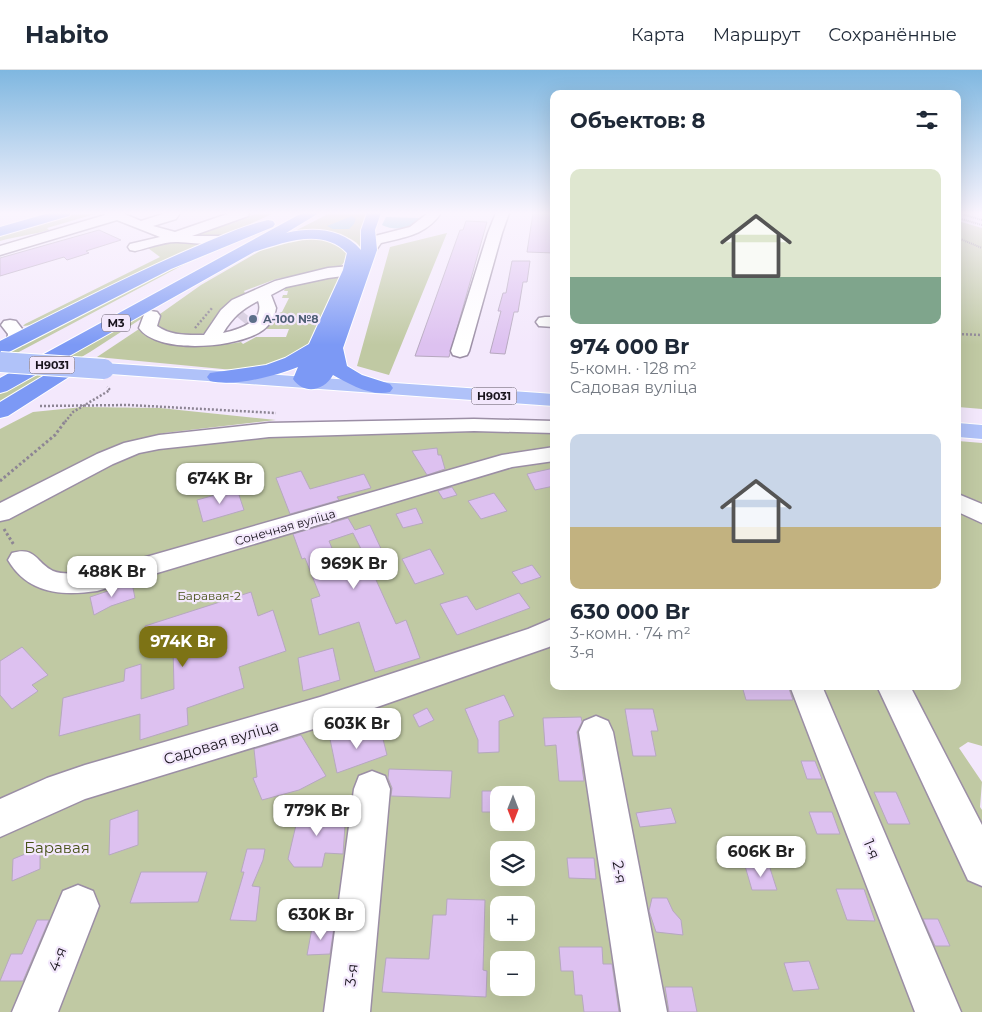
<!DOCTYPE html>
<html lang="ru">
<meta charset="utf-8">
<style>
:root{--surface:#fff;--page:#f2f2f3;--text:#1f2937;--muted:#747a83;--line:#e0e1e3;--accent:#7d7315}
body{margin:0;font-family:Montserrat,sans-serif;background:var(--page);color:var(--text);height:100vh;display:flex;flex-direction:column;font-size:19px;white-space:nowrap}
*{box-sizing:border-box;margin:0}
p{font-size:16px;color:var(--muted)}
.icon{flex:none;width:28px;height:28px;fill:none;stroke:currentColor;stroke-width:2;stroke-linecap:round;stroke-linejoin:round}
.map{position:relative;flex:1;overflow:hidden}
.drawer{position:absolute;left:550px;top:20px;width:411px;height:600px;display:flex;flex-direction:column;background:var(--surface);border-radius:10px;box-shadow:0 5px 20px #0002}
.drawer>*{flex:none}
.needle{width:32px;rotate:180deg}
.buttons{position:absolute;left:490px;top:716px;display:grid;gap:10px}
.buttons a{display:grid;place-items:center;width:45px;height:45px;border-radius:10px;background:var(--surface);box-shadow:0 5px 20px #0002;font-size:25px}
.price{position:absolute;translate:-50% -42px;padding:0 11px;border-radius:10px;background:#fff;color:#222;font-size:16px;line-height:32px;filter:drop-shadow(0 1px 2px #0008)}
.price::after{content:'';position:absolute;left:50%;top:30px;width:15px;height:11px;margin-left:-8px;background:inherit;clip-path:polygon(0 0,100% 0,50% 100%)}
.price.on{background:var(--accent);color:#fff}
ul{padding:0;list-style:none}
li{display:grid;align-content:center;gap:10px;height:265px;padding:0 20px}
li span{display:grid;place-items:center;height:155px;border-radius:10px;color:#555}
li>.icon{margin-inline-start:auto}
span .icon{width:90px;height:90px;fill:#fffc;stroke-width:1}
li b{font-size:21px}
h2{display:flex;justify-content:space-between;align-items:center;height:60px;padding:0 20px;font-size:21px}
header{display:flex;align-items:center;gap:30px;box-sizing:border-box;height:70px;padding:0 25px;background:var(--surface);border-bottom:1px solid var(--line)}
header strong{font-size:24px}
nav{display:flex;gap:28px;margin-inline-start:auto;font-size:18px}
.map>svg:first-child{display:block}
.green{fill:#c0c9a3;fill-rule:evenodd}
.water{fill:#81bcd5}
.building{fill:#ddc1f0;stroke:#b6a8bf;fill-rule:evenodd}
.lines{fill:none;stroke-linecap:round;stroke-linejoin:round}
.minor-tunnel{stroke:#d2c8db;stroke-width:19;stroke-dasharray:19 9;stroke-linecap:butt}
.minor-casing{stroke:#9b8ea5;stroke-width:3}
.major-casing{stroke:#fff;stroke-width:2}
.highway-casing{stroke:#fff;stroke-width:2}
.path-far2{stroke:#8d8594;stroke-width:2;stroke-dasharray:1 1;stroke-linecap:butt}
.path-far1{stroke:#8d8594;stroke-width:2.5;stroke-dasharray:2 2;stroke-linecap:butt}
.path{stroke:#8d8594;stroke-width:3;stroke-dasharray:2.5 2.5;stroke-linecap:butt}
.minor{fill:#fff;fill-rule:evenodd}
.major{fill:#b0c2f9;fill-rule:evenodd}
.highway{fill:#7c99f5;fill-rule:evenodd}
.major-bridge-casing{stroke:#fff;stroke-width:22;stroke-linecap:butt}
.major-bridge{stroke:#b0c2f9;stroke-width:20}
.service-dot{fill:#5c6f8a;stroke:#f3e8fc;stroke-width:2}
.labels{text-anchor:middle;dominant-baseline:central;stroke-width:4.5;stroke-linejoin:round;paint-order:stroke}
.far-service-label{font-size:11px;font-weight:bold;fill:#4e5e75;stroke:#f3e8fc;text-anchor:start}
.shield{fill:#f3e8fc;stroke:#5a5460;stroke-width:1}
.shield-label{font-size:11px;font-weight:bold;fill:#19141d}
.street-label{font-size:12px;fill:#19141d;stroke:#f3e8fc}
.park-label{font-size:12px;fill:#475219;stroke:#f3e8fc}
.near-street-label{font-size:15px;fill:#19141d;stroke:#f3e8fc}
.near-park-label{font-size:15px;fill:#475219;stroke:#f3e8fc}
</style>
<header>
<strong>Habito</strong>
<nav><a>Карта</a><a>Маршрут</a><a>Сохранённые</a></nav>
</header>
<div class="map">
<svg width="982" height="942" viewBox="0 0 982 942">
<rect width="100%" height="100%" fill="#f3e8fc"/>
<path class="green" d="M258,143H274L220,168L191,166Z
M330,143H372L362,180C353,159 310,163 291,163Z
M84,144H95L47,158L49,160C32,165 17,166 0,171V165L70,145Z
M958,151L982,158V339L958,337Z
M447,163L389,305L357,296L390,177Z
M324,168L349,181C346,191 344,195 335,199L276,209L244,221L245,223L223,241L219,242L217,244L220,245L216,251H212L211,253H216L206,263L192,266L166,264L155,255L160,244L201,215L272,174L280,171Z
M167,171L201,175L42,254L23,256L25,254L160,187L148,178Z
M215,178L0,292V285L155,204Z
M339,206L340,209L311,273L302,283L254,300H233L97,287L139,259H144L181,274H229L241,272L243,274L256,267H286L289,259H264L272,245L282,242L289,228H282L283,225H287L288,221H284L288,213Z
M140,245L144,247L90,282L0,335V324Z
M83,337L160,338L276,350L164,363L116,376L0,438V359L33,342Z
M554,359V616H888L982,802V942H0V448L130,383L269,363ZM499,725H526V752H499ZM499,780H526V808H499ZM499,835H526V862H499ZM499,890H526V918H499Z
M958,371L982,373V439L958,428Z
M958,437L982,449V676L968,672L959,678L982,712L980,737L982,740V783L892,616H958Z"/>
<path class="water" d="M352,146L356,149L354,154L349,159H333L327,156Z
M386,147L420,148C412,160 394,161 382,155Z"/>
<path class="building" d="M533,143H554V183L527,182Z
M466,151L487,152L449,287L415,286L460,160H463Z
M99,160L121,170L86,181L89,183L67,190L64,187L0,206V188Z
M512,191H530L527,212H523L518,242H514L505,284L490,283L501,241H498L503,223H506Z
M437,378L438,385H441L445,399L427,405L412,381Z
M554,398V416L535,420L527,404Z
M301,401L310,419L364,404L371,418L337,427L339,430L290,444L276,408Z
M452,417L457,425L443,429L438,421Z
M237,419L244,440L203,452L197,430Z
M494,423L507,441L481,449L468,431Z
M416,438L423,453L403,458L396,444Z
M348,448L355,460L370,455L389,496L372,501L396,554L406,550L420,588L375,602L359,552L319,565L311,529L320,526L305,488L302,489L293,464ZM353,463L365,487L339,495L329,471Z
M430,479L444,504L415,514L402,489Z
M532,495L541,507L521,514L512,502Z
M132,513L135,528L111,536L94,545L90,527Z
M251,522L258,546L273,540L286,581L239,597L244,618L187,638L188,655L140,670V644L59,666L63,628L124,611L125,599L141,594V629L174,619L173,576L149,584L145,556Z
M519,523L530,538L457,565L440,534L467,526L476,540Z
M22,577L48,605L32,615L38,621L12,639L0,625V591Z
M333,578L340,610L303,621L298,588Z
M742,616H788L793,630H746Z
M504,625L514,646L499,651V682L478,683V670L465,639Z
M427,638L434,650L419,657L413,645Z
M625,639H653L658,661H651L656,686H633Z
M581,647L582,652L577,662L584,711H559L556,675L545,676L543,648Z
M381,661L387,685L337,703L330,669L352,662L353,670Z
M301,665L326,706L299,720L262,730L253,708L257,707L254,679Z
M801,691H815L822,709H807Z
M389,699L452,701L450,728L391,726L392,718L388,708Z
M482,721H499V742H482Z
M874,722H896L910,754H888Z
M300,738H328L342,741L345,756L343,784L325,783L322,797H294L288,789Z
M671,738L676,753L640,757L636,743Z
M138,740V775L109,785L110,750Z
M809,742H832L840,764H817Z
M40,778V799L12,811L13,789Z
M247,779H265L263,790L252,816L260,817L256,851L230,850L244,802H241Z
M567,788H594L596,809L569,808Z
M769,795L777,820H752L745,796Z
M141,802H207L198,832L130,833Z
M836,819H864L875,851L847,850Z
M652,828H667L673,841L681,850L683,865L656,862L649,841Z
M447,829L485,830L483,900L487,901L486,927L382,922L386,888L429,889L433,845H446Z
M923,849H938L950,876H935Z
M37,850H49L23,911H0L11,884H22Z
M334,857L330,884L307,885L312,858Z
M559,877H602L603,894H612L619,942H584L582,925H575L573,901H561Z
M809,891L819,919L793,921L784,893Z
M665,917H692L697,942H669Z"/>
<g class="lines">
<path class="minor-tunnel" d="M242,251L247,245"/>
<g class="minor-casing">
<path id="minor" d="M104,143H122L141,151L166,143H180L176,149L153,156L175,162L230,143H249L248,146L192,166H229L231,169L229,172C211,176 195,173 178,172C165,171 148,178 135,181L130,180L128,177L130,174L160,167L117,150L0,185V176L105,145Z
M428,143H441C426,165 405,167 381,173L374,183H364L362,180L371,167L410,157Z
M496,143H509L502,163L469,281L467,285L460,287L453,285L451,281L488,163Z
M361,195L366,197L369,200L366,203L328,208L286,217L271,225L276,238C275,246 270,255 263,260C239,278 158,285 139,258L145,242L151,241L157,242L160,246L157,256C171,266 188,265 204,265L221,240L232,230L275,211L328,198ZM258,231C266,251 238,260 223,263C233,247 242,239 258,231Z
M545,247H554V257L539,256L536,252L539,248Z
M10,250L16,251L26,264L22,275L16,276L10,275L7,271L8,264L1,255L4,251Z
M474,349L554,351V363L474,361L269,367L159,379L139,383L113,394L9,449L0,451V433L97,384L124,373L159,365L269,353Z
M554,377V391L512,397L97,521C62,526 28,524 8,490L12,483C36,476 36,493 53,501C66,506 84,502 97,501L502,385Z
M958,424L982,434V453L958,442Z
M554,548V574L549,577L320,657L85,729L0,767V729L47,708L85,695L320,627L528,559Z
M790,616H822L961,942H915Z
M877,616H910L982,755V816L968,810Z
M596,646L608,651L613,662L667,942H621L579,662L584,651Z
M372,701L385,706L390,719L370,942H324L354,719L359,706Z
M78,815L93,821L99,836L58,942H12L63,821Z"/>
</g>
<g class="major-casing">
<path id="major" d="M104,293L554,324V336L97,303L94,299L97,295Z
M958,353L982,355V369L958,367Z"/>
</g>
<g class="highway-casing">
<path id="highway" d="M49,143H71L69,146L0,166V157Z
M302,143H319L286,163C313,157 342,158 361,180V160L367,143H381L375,160L377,180L343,278L347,296L362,305L390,314L393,318L390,322C372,327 349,314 333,305C324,321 304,325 293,309L298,297C275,306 234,317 210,311L207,307L210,303L266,295L285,288L309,274L343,200L347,183C322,157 283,173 254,182L7,321L0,323V308Z
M268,150L273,151L275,154L273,157L171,199L7,283L0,285V271C59,241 118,211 179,184C207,172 238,157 268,150Z
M65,295L72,297L75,301L72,305L8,346L0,348V332L58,297Z"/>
</g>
<path class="path-far2" d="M958,143L982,150
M958,148L982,155
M958,168L982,178"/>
<path class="path-far1" d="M195,258L212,238
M958,264L982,265
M40,336L129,335L276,343
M65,352L73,342L110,320L107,317"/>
<path class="path" d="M0,411L55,365L66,350
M4,459L14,475"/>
<use href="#minor" class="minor"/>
<use href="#major" class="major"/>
<use href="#highway" class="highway"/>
<g class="major-bridge-casing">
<path id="major-bridge" d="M0,292L104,299"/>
</g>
<use href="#major-bridge" class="major-bridge"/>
</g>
<linearGradient id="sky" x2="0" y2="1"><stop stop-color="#7fb7e0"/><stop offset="0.52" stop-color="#faf5fe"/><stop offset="1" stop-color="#faf5fe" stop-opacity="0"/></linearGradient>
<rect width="982" height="275" fill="url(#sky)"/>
<circle class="service-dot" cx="253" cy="249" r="5"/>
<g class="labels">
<g class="far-service-label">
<text x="263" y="249">А-100 №8</text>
</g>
<g class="shield">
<rect x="102" y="244.5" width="28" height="17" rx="4"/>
<rect x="29.5" y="286.5" width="45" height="17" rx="4"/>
<rect x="471.5" y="317.5" width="45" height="17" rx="4"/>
</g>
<g class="shield-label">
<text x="116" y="253">М3</text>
<text x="52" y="295">Н9031</text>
<text x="494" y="326">Н9031</text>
</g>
<g class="street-label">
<text transform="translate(285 457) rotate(-16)">Сонечная вуліца</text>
</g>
<g class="park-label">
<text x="209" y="525">Баравая-2</text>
</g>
<g class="near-street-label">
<text transform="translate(221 672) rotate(-17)">Садовая вуліца</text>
<text transform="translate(872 779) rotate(68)">1-я</text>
<text transform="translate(620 802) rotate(80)">2-я</text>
<text transform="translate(57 889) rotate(-68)">4-я</text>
<text transform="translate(351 905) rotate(-84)">3-я</text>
</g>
<g class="near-park-label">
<text x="57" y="777">Баравая</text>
</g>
</g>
</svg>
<div class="buttons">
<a><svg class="needle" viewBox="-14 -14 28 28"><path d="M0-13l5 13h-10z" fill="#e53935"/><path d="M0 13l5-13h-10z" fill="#747a83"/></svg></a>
<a><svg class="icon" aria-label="layers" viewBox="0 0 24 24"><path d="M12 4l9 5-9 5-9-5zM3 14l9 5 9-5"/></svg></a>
<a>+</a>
<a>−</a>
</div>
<b class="price" style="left:220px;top:435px">674K Br</b>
<b class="price" style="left:354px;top:520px">969K Br</b>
<b class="price" style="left:112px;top:528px">488K Br</b>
<b class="price on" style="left:183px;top:598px">974K Br</b>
<b class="price" style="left:357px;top:680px">603K Br</b>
<b class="price" style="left:317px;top:767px">779K Br</b>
<b class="price" style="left:761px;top:808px">606K Br</b>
<b class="price" style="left:321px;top:871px">630K Br</b>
<section class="drawer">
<h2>Объектов: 8<svg class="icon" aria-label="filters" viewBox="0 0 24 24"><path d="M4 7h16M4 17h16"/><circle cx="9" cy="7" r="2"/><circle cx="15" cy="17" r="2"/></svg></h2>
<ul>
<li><span style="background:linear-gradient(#dfe7d0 70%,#7fa58c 0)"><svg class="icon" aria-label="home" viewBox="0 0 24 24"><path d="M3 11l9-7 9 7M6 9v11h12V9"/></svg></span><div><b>974 000 Br</b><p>5-комн. · 128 m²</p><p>Садовая вуліца</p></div></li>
<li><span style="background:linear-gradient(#c9d6e8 60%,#c2b280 0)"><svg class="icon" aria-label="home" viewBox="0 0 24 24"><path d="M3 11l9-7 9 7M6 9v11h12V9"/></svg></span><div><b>630 000 Br</b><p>3-комн. · 74 m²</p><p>3-я</p></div></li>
</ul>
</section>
</div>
